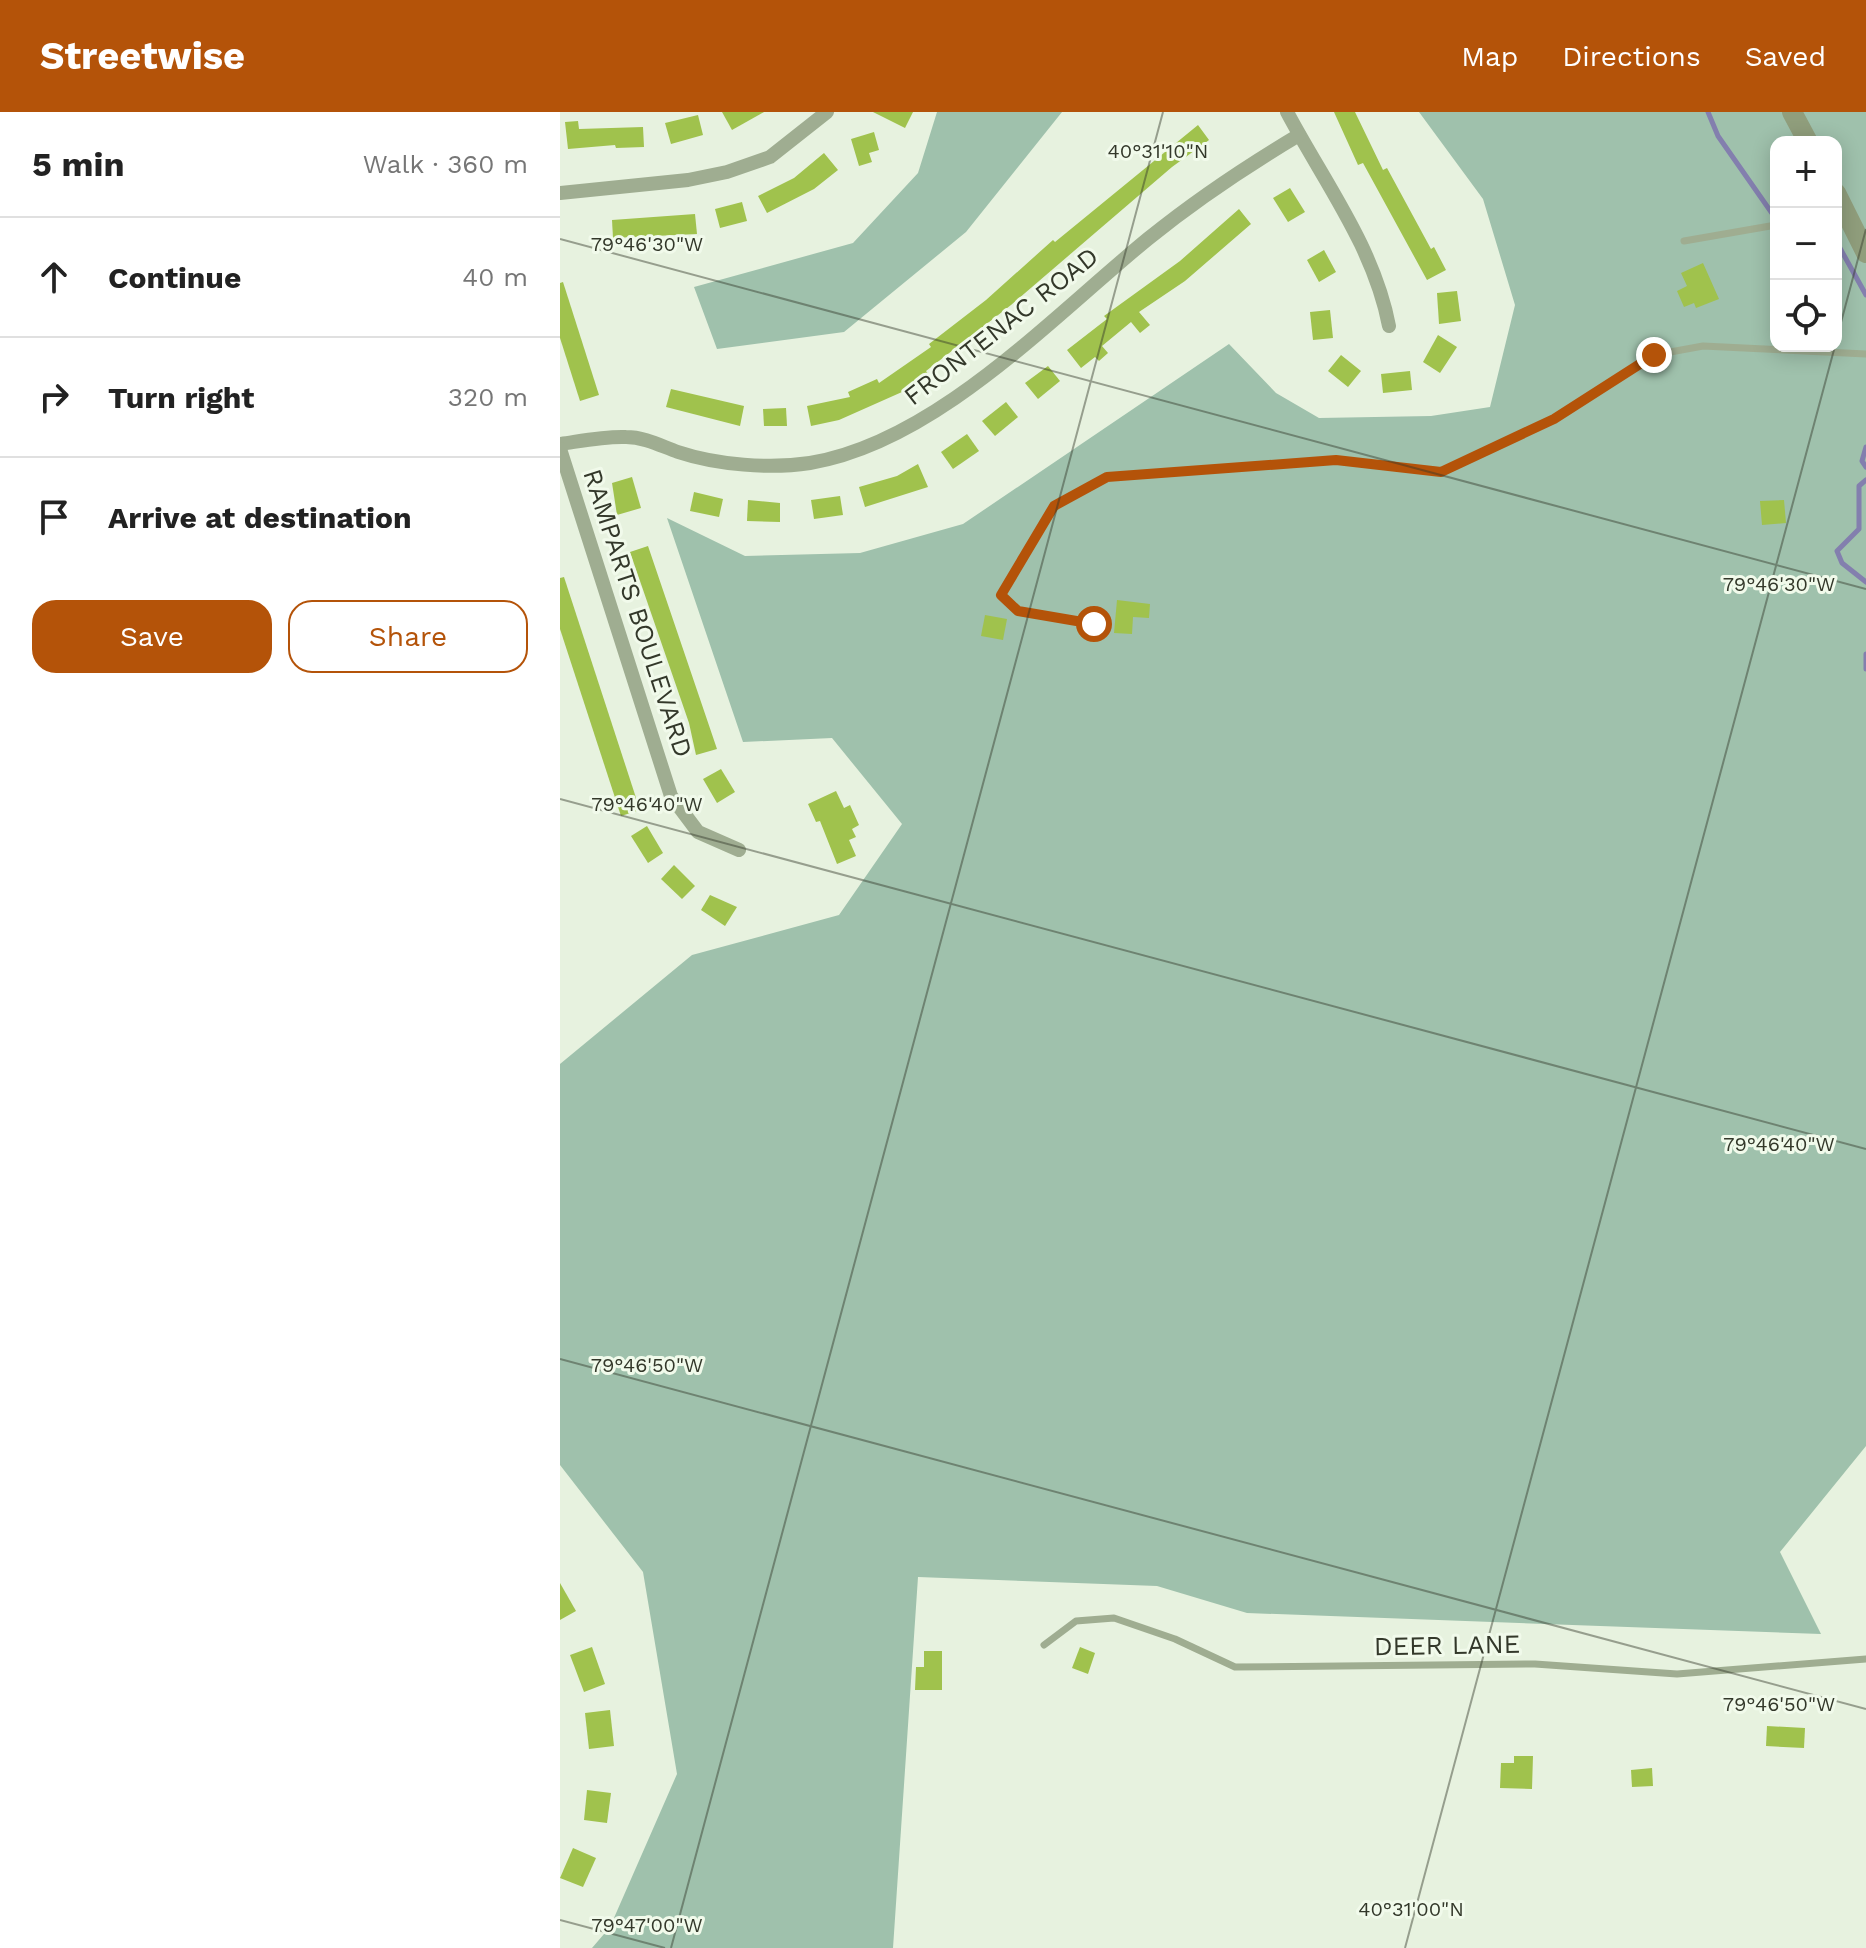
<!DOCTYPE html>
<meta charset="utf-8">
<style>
:root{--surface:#fff;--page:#f6f6f6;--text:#222;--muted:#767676;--line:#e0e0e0;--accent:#b45309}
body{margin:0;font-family:"Work Sans",sans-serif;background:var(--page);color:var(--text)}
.controls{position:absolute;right:24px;top:24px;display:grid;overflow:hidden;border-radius:16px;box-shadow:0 4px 20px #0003}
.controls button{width:72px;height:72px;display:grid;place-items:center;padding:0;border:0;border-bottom:2px solid var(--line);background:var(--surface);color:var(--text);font:40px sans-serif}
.stop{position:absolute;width:24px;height:24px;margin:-18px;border:6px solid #b45309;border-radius:50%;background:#fff}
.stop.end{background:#b45309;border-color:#fff;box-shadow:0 2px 8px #0008}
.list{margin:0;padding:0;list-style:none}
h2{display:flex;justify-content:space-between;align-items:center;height:104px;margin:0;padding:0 32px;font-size:34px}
h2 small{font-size:26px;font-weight:400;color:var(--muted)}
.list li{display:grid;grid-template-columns:52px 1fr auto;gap:24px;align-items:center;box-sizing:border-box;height:120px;padding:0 32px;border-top:2px solid var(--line)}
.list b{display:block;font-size:30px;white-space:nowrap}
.list em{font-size:26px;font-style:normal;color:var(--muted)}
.actions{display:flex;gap:16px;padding:24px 32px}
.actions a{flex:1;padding:18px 0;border:2px solid var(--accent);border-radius:24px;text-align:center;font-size:28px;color:var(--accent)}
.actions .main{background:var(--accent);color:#fff}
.icon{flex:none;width:44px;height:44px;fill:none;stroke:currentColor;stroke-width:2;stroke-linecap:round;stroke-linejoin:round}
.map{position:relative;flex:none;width:1306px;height:1836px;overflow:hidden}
header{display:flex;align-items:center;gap:48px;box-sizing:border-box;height:112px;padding:0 40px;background:var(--accent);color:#fff}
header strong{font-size:38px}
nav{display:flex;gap:44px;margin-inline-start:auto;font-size:28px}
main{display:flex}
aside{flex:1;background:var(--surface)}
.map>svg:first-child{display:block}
.green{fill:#9fc1ac;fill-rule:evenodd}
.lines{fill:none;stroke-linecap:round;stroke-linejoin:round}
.stream{stroke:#837fae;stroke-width:5}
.building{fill:#a0c24d}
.lane{stroke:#9fad91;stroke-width:7}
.street{stroke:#9fad91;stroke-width:14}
.secondary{stroke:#909e7c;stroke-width:20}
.route{stroke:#b45309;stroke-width:10}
.ticks{fill:none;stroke:#33382a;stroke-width:2;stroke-opacity:0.45}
.labels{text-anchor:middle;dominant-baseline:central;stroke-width:6;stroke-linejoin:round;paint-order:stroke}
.street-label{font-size:26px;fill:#33382a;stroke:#f1faeb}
.ticks-label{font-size:20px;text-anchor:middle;fill:#33382a;stroke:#f1faeb;stroke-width:6;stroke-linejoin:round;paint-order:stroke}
</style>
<header>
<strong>Streetwise</strong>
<nav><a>Map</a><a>Directions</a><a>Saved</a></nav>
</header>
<main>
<aside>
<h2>5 min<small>Walk · 360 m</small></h2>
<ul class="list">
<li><svg class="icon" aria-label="ahead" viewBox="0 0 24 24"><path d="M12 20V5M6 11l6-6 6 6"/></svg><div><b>Continue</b></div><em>40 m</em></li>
<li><svg class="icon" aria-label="right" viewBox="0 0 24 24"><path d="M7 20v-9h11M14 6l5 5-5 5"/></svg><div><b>Turn right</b></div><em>320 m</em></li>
<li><svg class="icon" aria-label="arrive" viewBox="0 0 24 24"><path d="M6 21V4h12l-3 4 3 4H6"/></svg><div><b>Arrive at destination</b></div></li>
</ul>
<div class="actions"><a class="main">Save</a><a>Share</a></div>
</aside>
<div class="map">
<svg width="1306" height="1836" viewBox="0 0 1306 1836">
<rect width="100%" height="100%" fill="#e7f2df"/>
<g class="green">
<polygon points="377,0 502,0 406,120 284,220 157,237 134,175 293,131 358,61"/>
<path d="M859 0H1306V1334L1220 1440 1261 1522 687 1501 597 1474 358 1465 333 1836H32L50 1815 117 1662 83 1460 0 1353V952L132 843 279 803 342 712 272 626 183 630 107 406 185 444 300 441 403 412 669 232 716 281 759 306 871 304 930 295 955 193 923 87ZM1216 30H1276V234H1216Z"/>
</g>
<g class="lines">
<g class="stream">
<polyline points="1148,0 1158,24 1216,107"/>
<polyline points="1276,129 1306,183"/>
<polyline points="1306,335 1302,349 1306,355"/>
<polyline points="1306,368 1299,374 1299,417 1277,439 1282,451 1306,470"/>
<polyline points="1306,542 1306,557"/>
</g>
</g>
<g class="building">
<polygon points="162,0 204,0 172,18"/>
<polygon points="313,0 353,0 345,16"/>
<polygon points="774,0 795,0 823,58 827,56 871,137 874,135 886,158 867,168 803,51 798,53"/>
<polygon points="138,3 143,23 111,32 105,11"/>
<polygon points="18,9 19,17 83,15 84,35 56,36 55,33 8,37 5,10"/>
<polygon points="638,13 649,28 612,55 451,193 366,259 368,262 342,280 279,308 251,314 247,294 290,285 288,280 317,267 319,271 371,235 369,232 426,188 493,128 495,130"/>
<polygon points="314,20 319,38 309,41 312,50 299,54 291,27"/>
<polygon points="264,41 278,58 254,77 207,101 198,84 234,66"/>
<polygon points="730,76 745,100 728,110 713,86"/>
<polygon points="182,90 187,109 160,116 155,97"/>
<polygon points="679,97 691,112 625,169 579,200 590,213 580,221 571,210 542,234 548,241 539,249 535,245 521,256 507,238 547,207 544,204 620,149"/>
<polygon points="135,102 137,122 53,126 52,108"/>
<polygon points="764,138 776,160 759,170 747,148"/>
<polygon points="1143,151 1159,187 1136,196 1134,191 1124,195 1117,179 1127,174 1121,161"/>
<polygon points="3,170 39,283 20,289 0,226 0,171"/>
<polygon points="897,179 901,209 879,212 877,181"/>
<polygon points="770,198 773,226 753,228 750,200"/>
<polygon points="878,223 897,235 880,261 863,250"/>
<polygon points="781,243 801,259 788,275 768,259"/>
<polygon points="488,254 500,269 478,287 465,271"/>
<polygon points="850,259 852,278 823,281 821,262"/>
<polygon points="111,277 184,294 180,314 106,295"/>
<polygon points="446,290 458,305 435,324 422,309"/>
<polygon points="226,296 227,314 204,314 203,297"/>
<polygon points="407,322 419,339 393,357 381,340"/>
<polygon points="358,352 368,375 305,395 299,375 337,364"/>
<polygon points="72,365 81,396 57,403 52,371"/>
<polygon points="134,380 163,387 159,405 130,399"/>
<polygon points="280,384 283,403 254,407 251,388"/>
<polygon points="188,388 220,391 220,410 187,409"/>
<polygon points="1224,388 1226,411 1202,413 1200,389"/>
<polygon points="88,434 157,637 136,643 129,611 70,440"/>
<polygon points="4,465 80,698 61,704 0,517 0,466"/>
<polygon points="557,488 590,492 589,506 573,505 572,522 554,521"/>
<polygon points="425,503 447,507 443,528 421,524"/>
<polygon points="161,657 175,680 157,691 143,667"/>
<polygon points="276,679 284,696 290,693 299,713 292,717 296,725 289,728 296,744 277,752 260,709 256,710 248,692"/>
<polygon points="87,714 103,741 88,751 71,724"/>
<polygon points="114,753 135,774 122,787 101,767"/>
<polygon points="150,783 177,795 165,814 141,798"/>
<polygon points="0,1471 16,1499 0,1508"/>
<polygon points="32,1535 45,1572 24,1580 10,1543"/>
<polygon points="520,1535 535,1541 528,1562 512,1556"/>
<polygon points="364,1539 382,1539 382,1578 355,1578 356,1555 364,1555"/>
<polygon points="50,1598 54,1634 29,1637 25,1601"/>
<polygon points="1207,1614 1245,1616 1244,1636 1206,1634"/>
<polygon points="954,1644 973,1644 972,1677 940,1676 941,1651 954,1651"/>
<polygon points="1092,1656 1093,1674 1072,1675 1071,1658"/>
<polygon points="27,1678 51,1681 47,1711 24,1708"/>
<polygon points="13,1736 36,1746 23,1775 0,1766"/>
</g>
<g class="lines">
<g class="lane">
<polyline points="1124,129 1216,113"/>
<polyline points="534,512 458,499 441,483 494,394 547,365 776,348 881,360 994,307 1094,243 1143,234 1306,242"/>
<polyline points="484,1533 516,1509 554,1506 615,1527 675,1555 975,1552 1117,1562 1306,1547"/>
</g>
<g class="street">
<path d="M727 0C764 70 814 135 829 214"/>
<polyline points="0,81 128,68 167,60 210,45 267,0"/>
<path d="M0 332C21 329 45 324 66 325 85 325 101 334 118 340 157 353 210 357 250 351 376 330 492 205 589 126 636 88 687 54 739 23"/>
<polyline points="0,337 111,684 138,720 179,738"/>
</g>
<g class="secondary">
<polyline points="1232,0 1248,30"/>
<polyline points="1276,81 1306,141"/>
</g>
</g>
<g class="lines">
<polyline class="route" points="534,512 458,499 441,483 494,394 547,365 776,348 881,360 994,307 1094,243"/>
</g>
<path class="ticks" d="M0 127 1306 477M1276 229 1306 117M0 687 1306 1037M0 1247 1306 1597M0 1808 105 1836M111 1836 603 0M845 1836 1275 234"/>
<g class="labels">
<g class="street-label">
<text transform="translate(441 214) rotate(-38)">FRONTENAC ROAD</text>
<text transform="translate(78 501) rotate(72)">RAMPARTS BOULEVARD</text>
<text transform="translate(887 1533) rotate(-1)">DEER LANE</text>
</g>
</g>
<g class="ticks-label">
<text x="598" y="46">40°31'10"N</text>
<text x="87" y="139">79°46'30"W</text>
<text x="1219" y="479">79°46'30"W</text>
<text x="87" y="699">79°46'40"W</text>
<text x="1219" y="1039">79°46'40"W</text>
<text x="87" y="1260">79°46'50"W</text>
<text x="1219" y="1599">79°46'50"W</text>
<text x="851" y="1804">40°31'00"N</text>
<text x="87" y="1820">79°47'00"W</text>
</g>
</svg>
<div class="controls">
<button>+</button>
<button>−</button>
<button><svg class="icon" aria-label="locate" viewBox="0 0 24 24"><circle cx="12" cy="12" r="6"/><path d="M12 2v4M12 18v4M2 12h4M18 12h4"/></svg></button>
</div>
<div class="stop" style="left:534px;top:512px"></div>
<div class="stop end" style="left:1094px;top:243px"></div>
</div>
</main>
